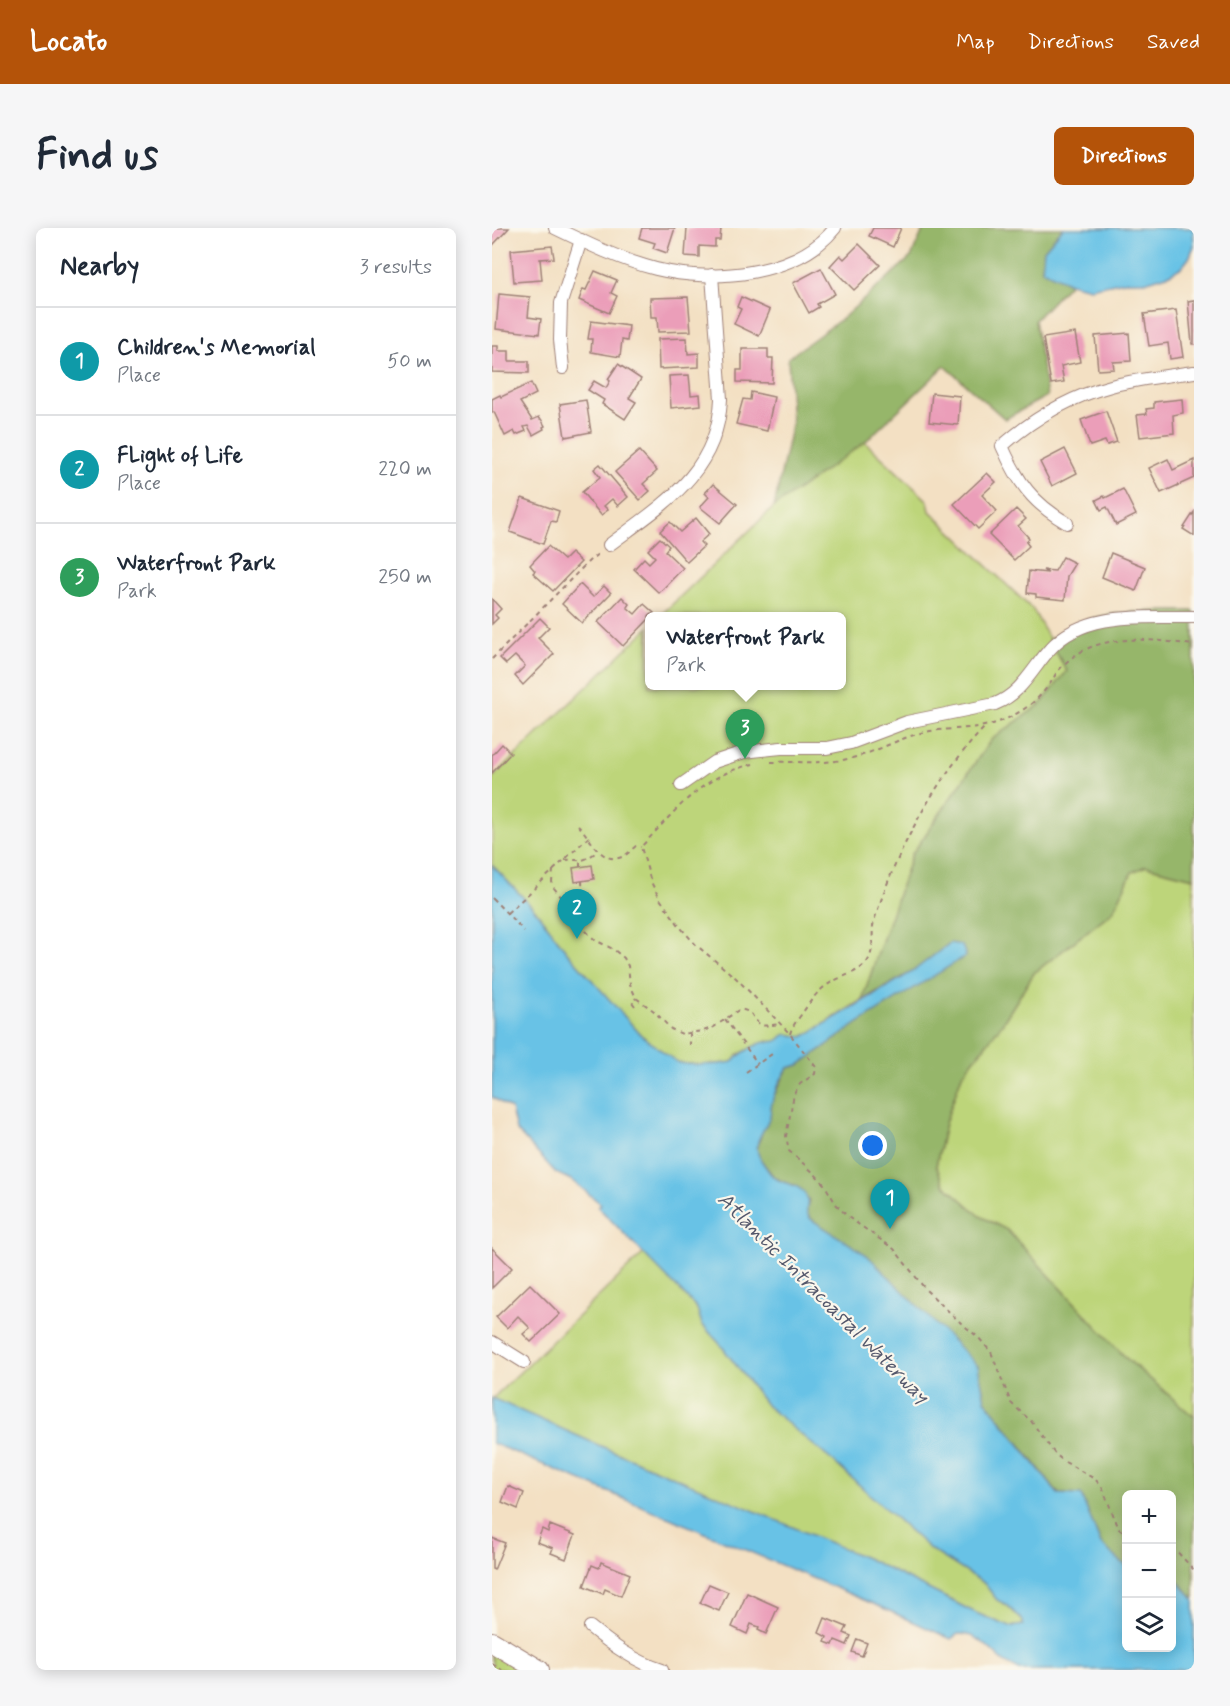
<!DOCTYPE html>
<meta charset="utf-8">
<style>
:root{--surface:#fff;--page:#f6f6f7;--text:#1f2937;--muted:#747a83;--line:#e0e1e3;--accent:#b45309}
body{margin:0;font-family:Mynerve,sans-serif;background:var(--page);color:var(--text)}
.controls{position:absolute;right:18px;bottom:18px;display:grid;overflow:hidden;border-radius:9px;box-shadow:0 3px 15px #0003}
.controls button{width:54px;height:54px;display:grid;place-items:center;padding:0;border:0;border-bottom:2px solid var(--line);background:var(--surface);color:var(--text);font:30px sans-serif}
.you{position:absolute;left:381px;top:918px;width:21px;height:21px;margin:-15px;border:4px solid #fff;border-radius:50%;background:#1a73e8;box-shadow:0 0 0 9px #1a73e833}
.badge{display:grid;place-items:center;width:39px;height:39px;border-radius:50%;background:var(--accent);color:#fff;font-size:20px;font-weight:700}
.pin{position:absolute;translate:-50% -50px;filter:drop-shadow(0 2px 3px #0008)}
.pin::after{content:'';position:absolute;top:32px;width:21px;height:18px;background:inherit;clip-path:polygon(0 0,100% 0,50% 100%)}
.popup{position:absolute;left:153px;top:384px;width:201px;height:78px;box-sizing:border-box;display:grid;place-content:center;border-radius:9px;background:var(--surface);filter:drop-shadow(0 2px 4px #0005);font-size:20px;white-space:nowrap;color:var(--muted)}
.popup b{font-size:22px;color:var(--text)}
.popup::after{content:'';position:absolute;left:50%;top:100%;margin-left:-12px;border:12px solid transparent;border-top-color:var(--surface)}
.list{margin:0;padding:0;list-style:none}
h2{display:flex;justify-content:space-between;align-items:center;height:78px;margin:0;padding:0 24px;font-size:26px}
h2 small{font-size:20px;font-weight:400;color:var(--muted)}
.list li{display:grid;grid-template-columns:39px 1fr auto;gap:18px;align-items:center;box-sizing:border-box;height:108px;padding:0 24px;border-top:2px solid var(--line)}
.list b{display:block;font-size:22px;white-space:nowrap}
.list p{margin:0;font-size:20px;white-space:nowrap;color:var(--muted)}
.list em{font-size:20px;font-style:normal;color:var(--muted)}
.icon{flex:none;width:33px;height:33px;fill:none;stroke:currentColor;stroke-width:2;stroke-linecap:round;stroke-linejoin:round}
.map{position:relative;flex:none;width:702px;height:1442px;overflow:hidden;border-radius:9px}
header{display:flex;align-items:center;gap:36px;box-sizing:border-box;height:84px;padding:0 30px;background:var(--accent);color:#fff}
header strong{font-size:28px}
nav{display:flex;gap:33px;margin-inline-start:auto;font-size:21px}
.intro{display:flex;align-items:center;justify-content:space-between;box-sizing:border-box;height:144px;padding:0 36px}
h1{margin:0;font-size:42px}
.button{padding:15px 27px;border-radius:9px;background:var(--accent);color:#fff;font-size:21px;font-weight:700}
main{display:flex;gap:36px;padding:0 36px}
aside{flex:1;background:var(--surface);border-radius:9px;box-shadow:0 3px 15px #0003}
.map>svg:first-child{display:block}
.green{fill:#bdd57a;stroke:#847a52;stroke-width:1.5}
.forest{fill:#96b66a;stroke:#706a4a;stroke-width:1.5}
.water{fill:#68c2e6;stroke:#597088;stroke-width:1.5}
.building{fill:#eb9eb9}
.lines{fill:none;stroke-linecap:round;stroke-linejoin:round}
.minor-casing{stroke:#9e8077;stroke-width:14}
.primary-casing{stroke:#9e8077;stroke-width:22}
.path{stroke:#9e8077;stroke-width:2;stroke-dasharray:4.5 4.5;stroke-linecap:butt}
.minor{stroke:#fff;stroke-width:12}
.primary{stroke:#fff;stroke-width:20}
.labels{text-anchor:middle;dominant-baseline:central;stroke-width:4.5;stroke-linejoin:round;paint-order:stroke}
.water-label{font-size:21px;font-style:italic;fill:#54586c;stroke:#fbf7ec}
</style>
<header>
<strong>Locato</strong>
<nav><a>Map</a><a>Directions</a><a>Saved</a></nav>
</header>
<div class="intro"><h1>Find us</h1><a class="button">Directions</a></div>
<main>
<aside>
<h2>Nearby<small>3 results</small></h2>
<ul class="list">
<li><span class="badge" style="background:#0f9aa8">1</span><div><b>Children's Memorial</b><p>Place</p></div><em>50 m</em></li>
<li><span class="badge" style="background:#0f9aa8">2</span><div><b>FLight of Life</b><p>Place</p></div><em>220 m</em></li>
<li><span class="badge" style="background:#2e9e5b">3</span><div><b>Waterfront Park</b><p>Park</p></div><em>250 m</em></li>
</ul>
</aside>
<div class="map">
<svg width="702" height="1442" viewBox="0 0 702 1442">
<rect width="100%" height="100%" fill="#fbf7ec"/>
<filter id="ink" filterUnits="userSpaceOnUse"><feTurbulence type="fractalNoise" baseFrequency=".0167" numOctaves="2"/><feDisplacementMap in="SourceGraphic" scale="12" xChannelSelector="R" yChannelSelector="G"/><feConvolveMatrix kernelMatrix="1 2 1 2 8 2 1 2 1" color-interpolation-filters="sRGB"/></filter>
<filter id="wash" filterUnits="userSpaceOnUse"><feTurbulence type="fractalNoise" baseFrequency=".008" numOctaves="4" result="noise"/><feDisplacementMap in="SourceGraphic" scale="24" xChannelSelector="R" yChannelSelector="G"/><feGaussianBlur stdDeviation="1.35" result="paint"/><feColorMatrix in="noise" values="0 0 0 0 0 0 0 0 0 0 0 0 0 0 0 0 0 1.4 0 .05"/><feComposite in="paint" operator="in"/></filter>
<g filter="url(#wash)">
<rect width="100%" height="100%" fill="#f3e0c3"/>
<g class="green">
<path d="M373 214 436 273 438 283 541 382 575 443 549 476 499 512 420 626 370 772 311 809H308L301 807 283 814 276 813 247 826 240 834C227 837 198 838 185 834L149 807 75 724 44 683 0 637V550L157 399V458H349V388H168L282 279Z"/>
<polygon points="654,638 702,650 702,1189 634,1130 515,1002 488,988 452,956 444,938 453,895 470,847 510,796 542,745 621,683 640,644"/>
<polygon points="152,1025 205,1080 210,1096 228,1116 275,1178 343,1235 439,1322 492,1355 505,1372 515,1377 531,1393 532,1397 518,1399 484,1385 376,1331 104,1216 0,1171"/>
<polygon points="0,1424 30,1442 0,1442"/>
</g>
<g class="forest">
<polygon points="432,0 571,0 552,22 550,41 578,55 543,92 555,168 513,191 453,138 373,214 282,279 300,195 296,130 352,89 419,29"/>
<path d="M702 383V650L654 638 640 644 621 683 542 745 510 796 470 847 453 895 444 938 452 956 488 988 515 1002 634 1130 702 1189V1371L680 1347V1266H634V1338H633L609 1316 589 1267 567 1266 493 1172 485 1138 315 987 314 983 317 972 303 957 296 956 282 949 267 930 265 922 270 903 278 888 280 873 283 866 296 840 307 837 366 795 458 715 420 744 370 772 420 626 499 512 549 476 575 443 557 412C565 407 572 400 581 397 619 381 662 383 702 383Z"/>
</g>
<g class="water">
<polygon points="571,0 701,0 702,18 697,30 690,39 678,46 656,53 632,53 598,60 578,55 550,42 552,22"/>
<path d="M0 637 44 683 75 724 149 807 185 834C197 838 227 837 240 834 248 826 257 820 269 815 278 812 284 817 291 808L295 806 311 809 420 744 458 715 470 717 474 728 366 795 307 837 296 840C291 847 282 865 280 874 279 878 279 883 278 888 272 906 257 915 271 935 275 940 277 945 282 949 291 957 303 954 311 963 322 976 308 981 320 992L375 1027 486 1138 493 1172 566 1266 589 1267 609 1316 634 1338V1420H680V1347L702 1371V1442H528C522 1439 516 1437 511 1433 497 1421 486 1405 466 1406L459 1411 391 1380 0 1215V1170L104 1216 376 1331 484 1385 518 1399 531 1397V1393L515 1377 505 1372 492 1355 439 1322 343 1235 275 1178 228 1116 210 1096 205 1080 106 979 109 976 81 953 64 945 24 902 19 881 0 869Z"/>
</g>
<g id="blocks">
<g class="building">
<polygon points="0,0 17,0 0,18"/>
<polygon points="150,0 183,0 175,25 161,20 163,15 147,10"/>
<polygon points="195,0 229,0 228,12 223,12 223,19 207,18 207,29 193,28"/>
<polygon points="381,0 409,0 401,19 377,8"/>
<polygon points="367,16 388,37 362,62 338,38 348,27 352,31"/>
<polygon points="60,18 62,30 48,31 50,52 22,54 19,22"/>
<polygon points="329,40 343,66 325,76 327,79 317,85 301,55"/>
<polygon points="103,43 125,52 119,65 125,68 117,85 87,72 91,61 94,62"/>
<polygon points="7,66 38,69 36,89 49,91 47,106 4,101"/>
<polygon points="196,69 199,103 166,104 165,89 159,89 158,70"/>
<polygon points="249,69 278,82 267,108 242,96 249,81 245,79"/>
<polygon points="702,72 702,116 700,116 696,73"/>
<polygon points="684,82 691,129 678,131 676,115 657,118 652,86"/>
<polygon points="99,93 137,98 135,113 130,112 128,129 99,124 100,111 96,111"/>
<polygon points="583,105 588,134 569,138 572,154 559,156 551,110"/>
<polygon points="637,105 639,133 621,134 622,141 606,142 603,108"/>
<polygon points="195,110 196,126 207,125 207,139 167,141 166,111"/>
<polygon points="0,118 6,118 6,123 17,123 17,133 37,133 37,145 0,144"/>
<polygon points="250,121 276,121 276,130 281,130 280,155 245,154 245,142 250,142"/>
<polygon points="126,136 149,151 137,170 144,174 133,191 110,176 112,172 96,162 102,153 114,160 118,153 116,151"/>
<polygon points="197,147 199,167 208,166 209,177 179,180 177,148"/>
<polygon points="39,155 44,166 28,174 40,192 47,189 48,191 49,191 53,198 51,199 52,201 41,207 36,198 32,199 34,203 24,207 22,203 13,208 2,184 0,185 0,171 8,167 9,169"/>
<polygon points="259,164 282,169 275,203 244,196 251,171 258,172"/>
<polygon points="440,165 468,168 466,197 437,194"/>
<polygon points="690,171 691,185 681,187 682,205 648,209 645,187 655,186 654,181 662,180 662,174"/>
<polygon points="94,172 99,204 73,209 68,176"/>
<polygon points="614,183 625,214 615,217 613,213 598,218 589,192"/>
<polygon points="573,221 585,245 560,258 548,234"/>
<polygon points="147,223 165,243 151,256 158,263 148,272 123,244"/>
<polygon points="676,231 681,242 702,232 702,250 669,265 657,240"/>
<polygon points="108,236 136,269 126,278 120,271 112,278 116,282 109,287 90,264 108,249 102,241"/>
<polygon points="495,245 504,254 490,267 505,283 486,301 462,276"/>
<polygon points="221,256 245,276 228,295 208,279 217,269 213,265"/>
<polygon points="631,261 644,287 624,297 615,279 609,282 604,272 612,268 613,270"/>
<polygon points="30,270 67,283 64,294 59,293 51,316 18,304"/>
<polygon points="524,281 534,291 526,298 537,310 534,314 537,318 522,332 497,307"/>
<polygon points="702,284 702,308 691,301"/>
<polygon points="204,290 217,306 208,314 212,318 195,334 168,303 178,294 188,304"/>
<polygon points="168,310 177,318 173,323 191,340 167,365 142,341 152,330 157,335 163,329 156,322"/>
<polygon points="56,318 72,332 79,325 89,334 61,363 41,345 43,343 38,337"/>
<polygon points="619,325 653,339 644,363 610,349"/>
<polygon points="571,329 583,335 575,348 573,372 544,369 544,366 535,365 537,343 556,345 551,342 563,343"/>
<polygon points="88,356 101,369 112,358 119,365 90,395 70,376"/>
<polygon points="130,369 137,376 135,379 143,386 152,376 162,385 157,388 157,391 131,418 106,394"/>
<polygon points="0,371 9,381 3,387 6,390 0,396"/>
<polygon points="48,390 57,399 46,410 62,426 31,457 23,448 33,438 23,428 14,436 8,430"/>
<polygon points="10,516 19,525 0,545 0,527"/>
<polygon points="100,637 102,651 83,654 81,640"/>
<polygon points="0,1020 20,1040 0,1060"/>
<polygon points="38,1056 68,1086 39,1114 31,1106 38,1100 26,1088 15,1100 4,1089"/>
<polygon points="16,1258 32,1265 26,1281 10,1274"/>
<polygon points="58,1297 83,1307 74,1331 59,1325 61,1320 45,1314 50,1301 56,1304"/>
<polygon points="0,1310 13,1315 2,1342 0,1341"/>
<polygon points="109,1334 138,1346 129,1368 113,1361 111,1366 92,1358 100,1337 107,1340"/>
<polygon points="217,1356 236,1364 227,1383 208,1375"/>
<polygon points="255,1365 286,1379 274,1406 266,1402 267,1399 259,1396 255,1406 240,1399"/>
<polygon points="333,1390 355,1399 352,1405 359,1408 355,1417 343,1412 341,1417 333,1414 335,1409 327,1405"/>
<polygon points="365,1411 375,1415 370,1428 360,1424"/>
</g>
</g>
</g>
<g filter="url(#ink)">
<use href="#blocks" fill-opacity="0" stroke="#9e8077" stroke-width="1.5"/>
<g class="lines">
<defs>
<g id="minor">
<path d="M63 0C96 16 129 32 164 41 221 55 305 48 343 0"/>
<polyline points="71,140 68,112 69,75 89,12"/>
<path d="M575 295C540 275 526 254 510 218 542 190 577 169 619 158 646 151 675 148 702 144"/>
<path d="M117 317C170 277 226 245 229 171L220 47"/>
<path d="M189 557 222 534 252 524 289 520H335L359 515 415 494 503 476C530 465 540 441 558 421 592 382 655 390 702 389"/>
<polyline points="0,1114 32,1134"/>
<path d="M98 1399C120 1417 142 1433 170 1442"/>
</g>
<polyline id="primary" points="0,1414 47,1442"/>
</defs>
<use href="#minor" class="minor-casing"/>
<use href="#primary" class="primary-casing"/>
<g class="path">
<polyline points="0,431 99,331 109,324"/>
<path d="M279 534C307 533 332 537 360 530 385 524 409 509 433 504 458 499 486 503 509 493 527 486 545 474 556 458 560 454 562 448 566 443 600 402 655 411 702 417"/>
<path d="M261 536C209 548 184 582 149 619L159 654 168 671 189 700 204 717 244 750 280 787 298 806 324 839 323 846 308 856 302 866 294 908 297 923 322 945 332 956 344 976 356 989 402 1021 434 1062 470 1096 486 1109 499 1124 519 1175 539 1193 563 1226 573 1234 603 1251 610 1259 627 1301 634 1306"/>
<path d="M86 597C99 610 110 639 132 628 137 625 140 621 144 618L149 619"/>
<path d="M73 632C92 631 88 636 106 623"/>
<polyline points="88,639 88,633"/>
<path d="M61 642 60 654 62 660 78 680 87 696 103 712 121 721 132 730 136 738 138 756 144 770 162 783 179 801 190 806 211 803 222 799 248 781 258 784C269 801 269 798 288 796"/>
<polyline points="0,670 32,703"/>
<path d="M78 680C88 673 91 665 90 653"/>
<path d="M15 685C43 661 69 634 97 609"/>
<polyline points="90,700 96,694 94,691"/>
<polyline points="143,778 140,774 144,770"/>
<polyline points="233,791 266,836"/>
<path d="M298 806C300 798 304 794 309 787 318 774 325 762 340 754 350 748 368 744 375 734 382 725 380 709 381 698 382 693 384 686 386 681 408 616 446 547 494 498"/>
<polyline points="198,818 198,806"/>
<polyline points="254,844 280,826"/>
<polyline points="680,1318 702,1342"/>
<polyline points="0,1436 10,1442"/>
</g>
<use href="#minor" class="minor"/>
<use href="#primary" class="primary"/>
</g>
</g>
<g class="labels">
<g class="water-label">
<text transform="translate(331 1070) rotate(45)">Atlantic Intracoastal Waterway</text>
</g>
</g>
</svg>
<div class="controls">
<button>+</button>
<button>−</button>
<button><svg class="icon" aria-label="layers" viewBox="0 0 24 24"><path d="M12 4l9 5-9 5-9-5zM3 14l9 5 9-5"/></svg></button>
</div>
<div class="you"></div>
<div class="pin badge" style="left:398px;top:1001px;background:#0f9aa8">1</div>
<div class="pin badge" style="left:85px;top:711px;background:#0f9aa8">2</div>
<div class="pin badge" style="left:253px;top:531px;background:#2e9e5b">3</div>
<div class="popup"><b>Waterfront Park</b>Park</div>
</div>
</main>
